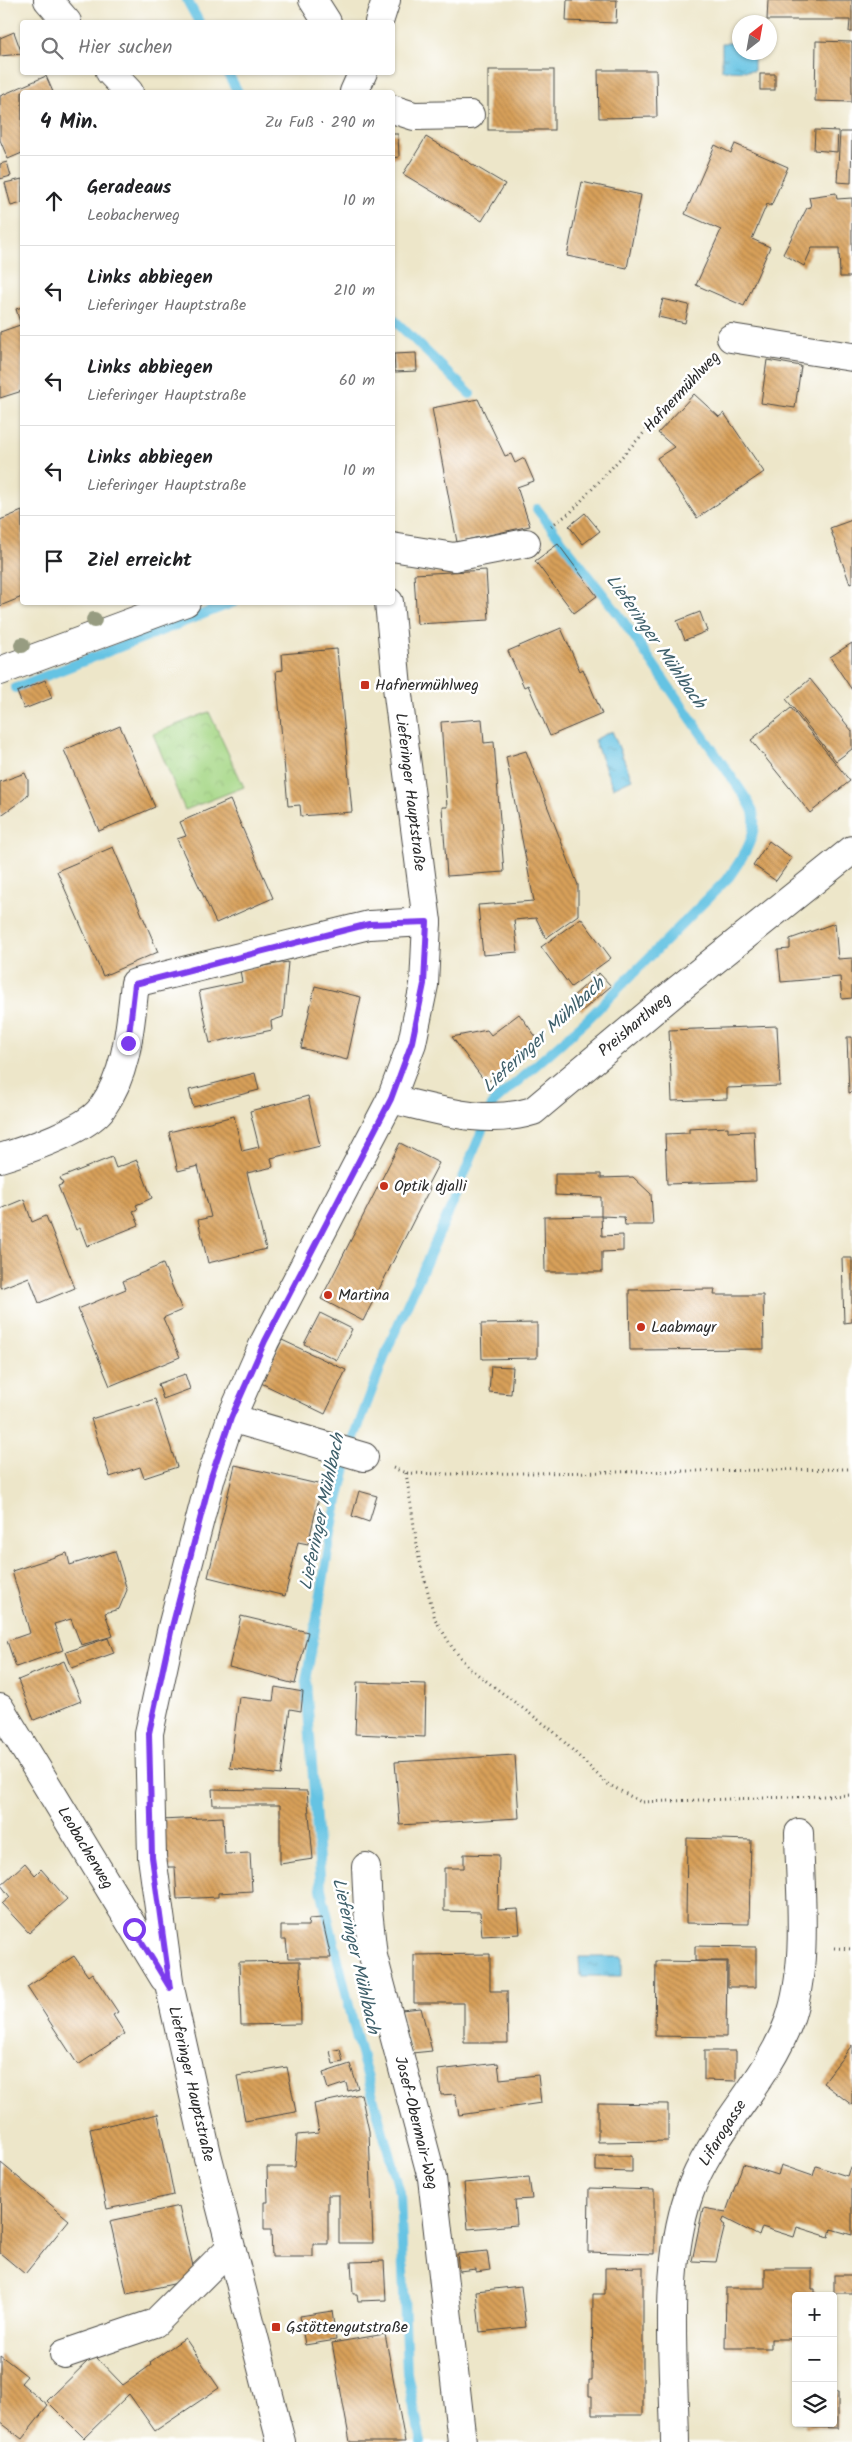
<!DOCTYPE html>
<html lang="de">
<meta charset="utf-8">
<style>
:root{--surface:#fff;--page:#f2f2f2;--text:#202124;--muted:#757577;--line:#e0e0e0}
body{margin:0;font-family:Kalam,sans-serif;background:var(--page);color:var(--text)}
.controls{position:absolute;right:15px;bottom:15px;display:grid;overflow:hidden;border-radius:5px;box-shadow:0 1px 4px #0004}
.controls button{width:45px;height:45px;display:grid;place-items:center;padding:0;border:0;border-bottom:1px solid var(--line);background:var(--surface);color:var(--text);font:25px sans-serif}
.compass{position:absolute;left:732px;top:15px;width:45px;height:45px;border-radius:50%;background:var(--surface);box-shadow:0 1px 4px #0004;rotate:31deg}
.stop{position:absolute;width:15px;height:15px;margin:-11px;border:4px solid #7c3aed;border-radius:50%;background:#fff}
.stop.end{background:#7c3aed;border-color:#fff;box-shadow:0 1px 5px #0008}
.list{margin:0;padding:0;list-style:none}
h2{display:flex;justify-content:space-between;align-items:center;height:65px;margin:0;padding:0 20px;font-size:21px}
h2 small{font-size:16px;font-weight:400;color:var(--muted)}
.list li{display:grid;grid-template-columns:32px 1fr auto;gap:15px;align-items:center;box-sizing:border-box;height:90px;padding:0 20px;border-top:1px solid var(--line)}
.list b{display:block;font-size:19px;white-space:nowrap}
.list p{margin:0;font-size:16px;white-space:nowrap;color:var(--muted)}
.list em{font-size:16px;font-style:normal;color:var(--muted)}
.icon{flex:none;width:28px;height:28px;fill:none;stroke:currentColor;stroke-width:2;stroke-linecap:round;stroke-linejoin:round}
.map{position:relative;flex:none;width:852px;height:2442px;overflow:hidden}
.search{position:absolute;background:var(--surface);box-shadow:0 1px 4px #0004;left:20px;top:20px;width:375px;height:55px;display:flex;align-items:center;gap:12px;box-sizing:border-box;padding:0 18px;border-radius:5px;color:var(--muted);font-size:19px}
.panel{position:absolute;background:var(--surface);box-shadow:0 1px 4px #0004;left:20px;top:90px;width:375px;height:515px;border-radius:5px}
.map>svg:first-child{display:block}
.park{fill:url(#park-crowns);stroke:#688158}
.water{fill:url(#water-ripples);stroke:#487787}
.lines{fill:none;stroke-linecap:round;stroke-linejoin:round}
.stream{stroke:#65c3e3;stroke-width:10}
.building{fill:url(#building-back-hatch)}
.minor-casing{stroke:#484743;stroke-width:30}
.path{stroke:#484743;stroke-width:3;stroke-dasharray:1 4;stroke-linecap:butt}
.minor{stroke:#fff;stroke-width:28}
.tree{fill:#979c81}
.route{stroke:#7c3aed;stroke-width:6}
.poi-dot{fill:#c8321e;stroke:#fff;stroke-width:2}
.labels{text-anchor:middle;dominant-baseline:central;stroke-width:5;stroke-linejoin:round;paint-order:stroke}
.street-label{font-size:16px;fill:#2b2b2b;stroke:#fff}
.poi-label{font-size:16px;fill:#2b2b2b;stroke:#fff;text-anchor:start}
.water-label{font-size:18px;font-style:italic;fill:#3f606b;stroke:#fff}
</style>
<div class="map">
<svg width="852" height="2442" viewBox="0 0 852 2442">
<defs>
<pattern id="park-crowns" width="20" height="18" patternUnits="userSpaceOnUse" patternTransform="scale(1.25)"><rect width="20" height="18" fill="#a6d786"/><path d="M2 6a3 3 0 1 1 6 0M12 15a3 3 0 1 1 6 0" fill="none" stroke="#8fb974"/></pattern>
<pattern id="water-ripples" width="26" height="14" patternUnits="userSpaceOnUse" patternTransform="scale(1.25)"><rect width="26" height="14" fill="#65c3e3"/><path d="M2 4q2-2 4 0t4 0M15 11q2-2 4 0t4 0" fill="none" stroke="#539fb8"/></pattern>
<pattern id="building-back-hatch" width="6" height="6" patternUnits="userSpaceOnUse" patternTransform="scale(1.25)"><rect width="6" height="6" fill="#d8a05a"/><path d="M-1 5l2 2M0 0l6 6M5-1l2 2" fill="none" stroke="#af834b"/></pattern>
</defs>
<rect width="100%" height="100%" fill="#fff"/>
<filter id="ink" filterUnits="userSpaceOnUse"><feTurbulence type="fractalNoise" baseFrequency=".02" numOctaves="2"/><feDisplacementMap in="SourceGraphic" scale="10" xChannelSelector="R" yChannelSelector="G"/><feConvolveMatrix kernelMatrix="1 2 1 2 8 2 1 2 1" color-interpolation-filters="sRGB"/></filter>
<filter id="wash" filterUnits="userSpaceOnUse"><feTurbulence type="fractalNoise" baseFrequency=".0096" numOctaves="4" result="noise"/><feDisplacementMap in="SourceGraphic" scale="20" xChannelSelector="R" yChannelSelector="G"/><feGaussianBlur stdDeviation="1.12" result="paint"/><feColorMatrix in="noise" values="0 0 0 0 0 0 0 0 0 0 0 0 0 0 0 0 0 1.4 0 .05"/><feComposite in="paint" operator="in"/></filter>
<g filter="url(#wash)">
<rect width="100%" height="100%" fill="#ede6c9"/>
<polygon class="park" points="209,712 244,787 185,810 153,734"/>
<g class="water">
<polygon points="722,43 739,43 740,52 754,53 754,71 722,70"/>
<polygon points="612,731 632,779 613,788 594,740"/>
<polygon points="579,1957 622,1957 622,1976 580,1976"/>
</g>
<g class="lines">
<g class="stream">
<polyline points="187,0 199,22"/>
<polyline points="227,72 238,92"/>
<polyline points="392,318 470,394"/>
<polyline points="15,688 234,602"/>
<path d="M421 2442 407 2373 400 2193 358 2043 321 1889 306 1681 334 1517 352 1443 389 1345 452 1205 493 1103 586 1021 729 877C741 860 759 835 753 812 751 804 742 793 737 785L619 615 537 509"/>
</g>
</g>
<g id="blocks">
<g class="building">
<polygon points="567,0 617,0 616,23 566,21"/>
<polygon points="768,0 852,0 852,32 849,32 850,20 767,20"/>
<polygon points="14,32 22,54 0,56 0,38"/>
<polygon points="816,41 852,42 852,102 815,101"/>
<rect x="488" y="70" width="66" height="60"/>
<polygon points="598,70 656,70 657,117 599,118"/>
<rect x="760" y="74" width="15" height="16"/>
<polygon points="46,76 53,92 22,92 22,153 8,159 0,140 0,96"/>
<polygon points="815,130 838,131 837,152 814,150"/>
<polygon points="840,132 852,132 851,183 837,182"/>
<polygon points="392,134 398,134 399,157 392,158"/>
<polygon points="426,137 505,184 482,221 403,174"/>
<polygon points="735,144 788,167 771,206 767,204 752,239 770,247 744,306 696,285 721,230 685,214 715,145 731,153"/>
<polygon points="7,162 11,176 0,179 0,164"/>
<polygon points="22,179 22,203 11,206 5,183"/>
<polygon points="582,182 641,195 627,268 567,256"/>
<polygon points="836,193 837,199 852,198 852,277 840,277 839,248 812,248 804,266 783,254 807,208 811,207 809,197"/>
<polygon points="663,299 689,305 685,323 658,317"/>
<polygon points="22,307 22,329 16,309"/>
<polygon points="20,325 22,332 22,391 0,398 0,332"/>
<polygon points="416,353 417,371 395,372 394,354"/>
<polygon points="767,360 801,366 795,408 761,403"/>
<polygon points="694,394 719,417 724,413 764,472 697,518 657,458 674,447 658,433"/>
<polygon points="478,399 505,456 511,454 515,463 524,458 534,481 517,487 530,526 457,542 432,408"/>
<polygon points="22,511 22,597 0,606 0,520"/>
<polygon points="585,513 600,531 583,544 569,526"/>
<polygon points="852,520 852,583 850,584 830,528"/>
<polygon points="558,544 597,596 574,613 535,561"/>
<polygon points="486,570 489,620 417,624 414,574"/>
<polygon points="700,612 707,631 685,640 677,621"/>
<polygon points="561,628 580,671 583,669 602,714 550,736 528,685 524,687 508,651"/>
<polygon points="852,643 852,690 830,657"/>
<polygon points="337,649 352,812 301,816 300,805 288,806 276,671 283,670 282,654"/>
<polygon points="810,679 852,731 852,749 836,761 786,699"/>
<polygon points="45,680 52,698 24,709 17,692"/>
<polygon points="791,708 850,781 810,813 751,740"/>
<polygon points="482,719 484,743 494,742 504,872 447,876 442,807 447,807 441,722"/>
<polygon points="120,726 155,807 99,831 64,750"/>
<polygon points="526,751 578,885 578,915 546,938 536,918 514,920 518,952 483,955 478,905 534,901 506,757"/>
<polygon points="25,773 28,780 28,794 24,799 0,816 0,782"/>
<polygon points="230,800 273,898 216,923 177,839 186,836 180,822"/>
<polygon points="769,841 792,858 776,881 753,865"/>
<polygon points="113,847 158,952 103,976 57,871"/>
<polygon points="581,918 611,958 571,987 541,947"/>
<polygon points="835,923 838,959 852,958 852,998 842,999 840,977 781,982 778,950 790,949 790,939"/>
<polygon points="288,962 283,1017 271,1021 272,1030 210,1043 199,991 242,982 240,970"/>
<polygon points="599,973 611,986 582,1011 571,998"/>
<polygon points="315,986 361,997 347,1060 301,1048"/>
<polygon points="519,1014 540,1042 486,1083 452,1037 487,1030 491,1035"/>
<polygon points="777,1026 780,1086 727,1088 727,1099 672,1101 669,1030"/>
<polygon points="847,1037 852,1037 852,1092 849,1093"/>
<polygon points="255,1073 259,1090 193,1107 189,1090"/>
<polygon points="308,1096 320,1146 271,1158 273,1167 247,1173 266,1249 208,1263 198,1220 211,1217 198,1166 178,1171 169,1132 234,1116 242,1151 259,1147 250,1111"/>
<polygon points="728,1127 728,1132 754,1131 756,1181 667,1184 665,1134 689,1133 689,1129"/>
<polygon points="400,1143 439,1163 427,1186 430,1188 363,1321 321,1299"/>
<polygon points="112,1157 116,1168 137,1160 152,1198 136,1205 138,1209 133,1211 139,1225 87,1246 80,1228 76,1230 58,1186 63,1184 60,1178"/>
<polygon points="555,1174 601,1174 601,1178 633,1177 651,1194 653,1225 625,1225 624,1217 601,1216 601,1197 555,1195"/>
<polygon points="24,1199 32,1222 46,1216 75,1288 39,1303 29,1277 1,1288 0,1287 0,1209"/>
<polygon points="601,1216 602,1236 623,1235 623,1251 602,1252 602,1272 545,1272 544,1217"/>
<polygon points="842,1258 852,1258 852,1322 844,1323"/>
<polygon points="163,1264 182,1310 163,1318 180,1357 110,1386 78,1309 126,1289 123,1281"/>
<polygon points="715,1289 714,1295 763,1295 764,1349 630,1350 629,1290"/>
<polygon points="320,1313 352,1329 337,1360 304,1344"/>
<polygon points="537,1323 537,1358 482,1359 481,1324"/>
<polygon points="282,1340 346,1370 325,1414 261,1383"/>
<polygon points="491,1366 513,1367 511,1394 489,1392"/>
<polygon points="185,1374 190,1389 163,1399 158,1384"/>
<polygon points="155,1399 177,1467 144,1478 140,1467 110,1477 91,1419"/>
<polygon points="235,1465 322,1485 308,1544 298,1542 285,1596 208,1577"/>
<polygon points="359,1491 377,1496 369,1522 352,1516"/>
<polygon points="115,1551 127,1590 119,1609 105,1613 113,1636 81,1645 71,1619 54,1624 63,1650 16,1667 7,1641 30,1633 12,1571 67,1553 70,1565"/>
<polygon points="241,1616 308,1632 295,1684 229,1667"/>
<polygon points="108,1638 114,1653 72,1668 66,1652"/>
<polygon points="64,1661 81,1701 34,1720 18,1680"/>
<polygon points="357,1682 426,1684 425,1737 355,1734"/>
<polygon points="275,1687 303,1692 301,1711 290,1709 281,1775 230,1768 239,1697 273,1701"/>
<polygon points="515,1755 519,1818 400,1825 395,1762"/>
<polygon points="212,1789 307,1791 313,1859 280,1864 280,1805 213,1805"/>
<polygon points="223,1817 225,1854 250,1853 252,1891 218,1893 218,1897 177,1899 175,1867 163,1867 161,1820"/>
<polygon points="687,1838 751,1840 749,1924 686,1923"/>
<polygon points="464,1854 499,1855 498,1910 518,1909 520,1934 482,1936 480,1912 444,1911 444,1868 464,1868"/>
<polygon points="25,1863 35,1875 41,1869 67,1899 29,1933 2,1904 10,1897 1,1885"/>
<polygon points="322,1918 331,1958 288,1958 286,1940 281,1940 281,1926 308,1926 309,1919"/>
<polygon points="695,1946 756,1947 756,1987 728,1987 728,1961 695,1961"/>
<polygon points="490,1954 490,1991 507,1991 508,2043 464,2043 464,2003 414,2003 414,1955"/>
<polygon points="74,1956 88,1976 92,1973 118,2012 113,2015 125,2034 78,2065 27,1987"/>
<polygon points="300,1961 301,2024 241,2025 239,1962"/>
<polygon points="656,1961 727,1962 726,2037 655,2036"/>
<polygon points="421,2008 432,2051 412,2053 401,2010"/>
<polygon points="852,2045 852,2105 823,2083"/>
<polygon points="340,2049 343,2062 333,2064 330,2051"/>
<polygon points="704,2051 736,2051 736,2081 704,2080"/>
<polygon points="498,2063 500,2079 538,2075 541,2103 459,2115 455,2094 441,2095 438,2070"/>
<polygon points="350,2064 358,2088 348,2091 346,2083 328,2089 323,2073"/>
<polygon points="287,2067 296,2112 245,2121 237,2076"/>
<polygon points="361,2094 369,2131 373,2243 339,2243 339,2195 328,2195 328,2244 313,2244 313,2257 272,2257 271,2230 264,2230 264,2202 268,2202 267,2167 295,2167 297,2135 319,2133 314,2104"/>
<polygon points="598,2103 668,2104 668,2141 598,2142"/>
<polygon points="158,2114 174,2195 107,2209 90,2129"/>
<polygon points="596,2156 632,2156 632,2172 596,2171"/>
<polygon points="1,2163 69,2220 25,2274 0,2253"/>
<polygon points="743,2164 778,2175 781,2165 813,2176 816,2166 847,2176 850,2167 852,2168 852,2235 831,2229 829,2237 797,2227 794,2237 762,2227 759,2236 724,2218 722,2223 725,2225 716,2262 692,2261 703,2208 726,2212"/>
<polygon points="529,2177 532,2199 515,2200 517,2225 468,2229 464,2183"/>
<polygon points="589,2188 654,2190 654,2254 588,2252"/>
<polygon points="179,2206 196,2279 127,2294 110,2221"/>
<polygon points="487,2251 490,2270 476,2272 476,2269 459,2271 457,2254"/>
<polygon points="384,2261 386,2300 358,2301 357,2294 353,2294 351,2262"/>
<polygon points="643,2267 643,2415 592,2415 592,2396 589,2396 589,2380 592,2380 593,2294 605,2294 605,2268"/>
<polygon points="765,2268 812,2268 812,2289 815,2289 815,2296 796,2296 796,2339 771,2339 771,2348 725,2348 726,2288 765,2288"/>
<rect x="834" y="2275" width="18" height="18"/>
<polygon points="521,2286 526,2327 480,2332 476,2291"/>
<polygon points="332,2311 336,2340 305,2345 300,2316"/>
<polygon points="385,2334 405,2442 350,2442 332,2343"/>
<polygon points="185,2338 219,2388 155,2431 129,2394 84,2438 47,2401 94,2355 123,2385 151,2365 150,2362"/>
<polygon points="0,2355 27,2376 21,2383 48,2406 22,2439 0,2422"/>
<polygon points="833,2392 838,2392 838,2428 805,2427 805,2423 833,2423"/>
</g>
</g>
</g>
<g filter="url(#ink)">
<use href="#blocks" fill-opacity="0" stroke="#484743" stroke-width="1"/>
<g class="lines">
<defs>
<g id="minor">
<polyline points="48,0 67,22"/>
<polyline points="313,0 327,22"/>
<polyline points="379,22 386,0"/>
<polyline points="110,72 129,92"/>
<polyline points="354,92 363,72"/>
<polyline points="392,109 414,116 470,115"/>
<polyline points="731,338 852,357"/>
<polyline points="392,547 454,557 526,543"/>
<polyline points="0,671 186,602"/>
<path d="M391 1099C439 1110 485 1126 533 1111L675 992 852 850"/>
<path d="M0 1158C26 1150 87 1130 102 1108 128 1072 130 1026 135 983L369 925 427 922"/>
<polyline points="231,1418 364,1457"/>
<polyline points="0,1708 164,1978"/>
<polyline points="366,1867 368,1910 373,1956 432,2178 462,2442"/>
<polyline points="64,2354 155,2323 230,2248"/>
<polyline points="281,2442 207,2154 170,1988 152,1857 149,1733 172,1627 192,1550 211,1477 231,1418 265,1341 391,1099 412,1043 424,985 427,922 397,687 389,602"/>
<path d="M675 2442C674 2363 663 2269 689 2194 711 2131 766 2084 789 2021 809 1965 800 1892 799 1833"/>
</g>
</defs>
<use href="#minor" class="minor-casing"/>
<g class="path">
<polyline points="551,526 571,512 709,362"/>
<polyline points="393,1468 406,1473 446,1474 852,1469"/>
<polyline points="406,1473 419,1558 435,1619 452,1647 469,1668 552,1730 606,1783 641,1802 852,1795"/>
<polyline points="834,1948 852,1949"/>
</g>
<use href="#minor" class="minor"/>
</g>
<g class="tree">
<circle cx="94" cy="620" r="8"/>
<circle cx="22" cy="645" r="8"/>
</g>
</g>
<g class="lines" filter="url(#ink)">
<polyline class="route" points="128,1043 135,984 369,924 427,922 424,984 412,1042 391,1099 265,1341 231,1418 211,1477 172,1627 149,1733 152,1857 170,1988 134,1929"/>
</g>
<g class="poi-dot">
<rect x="360" y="680" width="10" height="10" rx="2.5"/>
<circle cx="384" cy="1186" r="5"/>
<circle cx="328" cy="1295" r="5"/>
<circle cx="641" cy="1327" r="5"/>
<rect x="271" y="2322" width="10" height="10" rx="2.5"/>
</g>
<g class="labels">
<g class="street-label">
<text transform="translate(682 392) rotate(-47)">Hafnermühlweg</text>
<text transform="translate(410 792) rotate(83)">Lieferinger Hauptstraße</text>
<text transform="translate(635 1025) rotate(-40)">Preishartlweg</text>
<text transform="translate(85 1848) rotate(59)">Leobacherweg</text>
<text transform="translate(191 2084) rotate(77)">Lieferinger Hauptstraße</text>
<text transform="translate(416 2123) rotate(76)">Josef-Obermair-Weg</text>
<text transform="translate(723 2133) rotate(-58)">Lifarogasse</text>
</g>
<g class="poi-label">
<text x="375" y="685">Hafnermühlweg</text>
<text x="394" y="1186">Optik djalli</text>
<text x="338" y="1295">Martina</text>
<text x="651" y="1327">Laabmayr</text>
<text x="286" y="2327">Gstöttengutstraße</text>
</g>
<g class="water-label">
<text transform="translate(655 642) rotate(55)">Lieferinger Mühlbach</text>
<text transform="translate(544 1036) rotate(-43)">Lieferinger Mühlbach</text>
<text transform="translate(323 1512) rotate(-78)">Lieferinger Mühlbach</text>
<text transform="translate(355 1956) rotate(77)">Lieferinger Mühlbach</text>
</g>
</g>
</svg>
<div class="controls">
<button>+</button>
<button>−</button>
<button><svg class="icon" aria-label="layers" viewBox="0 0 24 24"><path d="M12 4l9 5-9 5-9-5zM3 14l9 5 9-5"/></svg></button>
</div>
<svg class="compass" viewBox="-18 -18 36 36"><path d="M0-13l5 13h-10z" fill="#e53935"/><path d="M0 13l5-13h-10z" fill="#757577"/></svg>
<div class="stop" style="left:134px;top:1929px"></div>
<div class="stop end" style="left:128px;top:1043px"></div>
<div class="search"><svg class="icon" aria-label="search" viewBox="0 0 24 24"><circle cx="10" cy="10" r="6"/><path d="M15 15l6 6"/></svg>Hier suchen</div>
<section class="panel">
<h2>4 Min.<small>Zu Fuß · 290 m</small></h2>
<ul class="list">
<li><svg class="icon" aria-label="ahead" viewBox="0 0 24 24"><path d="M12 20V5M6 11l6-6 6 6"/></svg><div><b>Geradeaus</b><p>Leobacherweg</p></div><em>10 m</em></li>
<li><svg class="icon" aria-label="left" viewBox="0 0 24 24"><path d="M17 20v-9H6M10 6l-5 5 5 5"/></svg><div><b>Links abbiegen</b><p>Lieferinger Hauptstraße</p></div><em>210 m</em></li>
<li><svg class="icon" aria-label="left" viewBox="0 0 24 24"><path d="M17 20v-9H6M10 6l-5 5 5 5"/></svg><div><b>Links abbiegen</b><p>Lieferinger Hauptstraße</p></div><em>60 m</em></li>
<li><svg class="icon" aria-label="left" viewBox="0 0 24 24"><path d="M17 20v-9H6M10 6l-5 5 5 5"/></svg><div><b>Links abbiegen</b><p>Lieferinger Hauptstraße</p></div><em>10 m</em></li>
<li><svg class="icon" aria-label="arrive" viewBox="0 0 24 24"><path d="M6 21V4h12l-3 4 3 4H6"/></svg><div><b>Ziel erreicht</b></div></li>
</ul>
</section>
</div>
